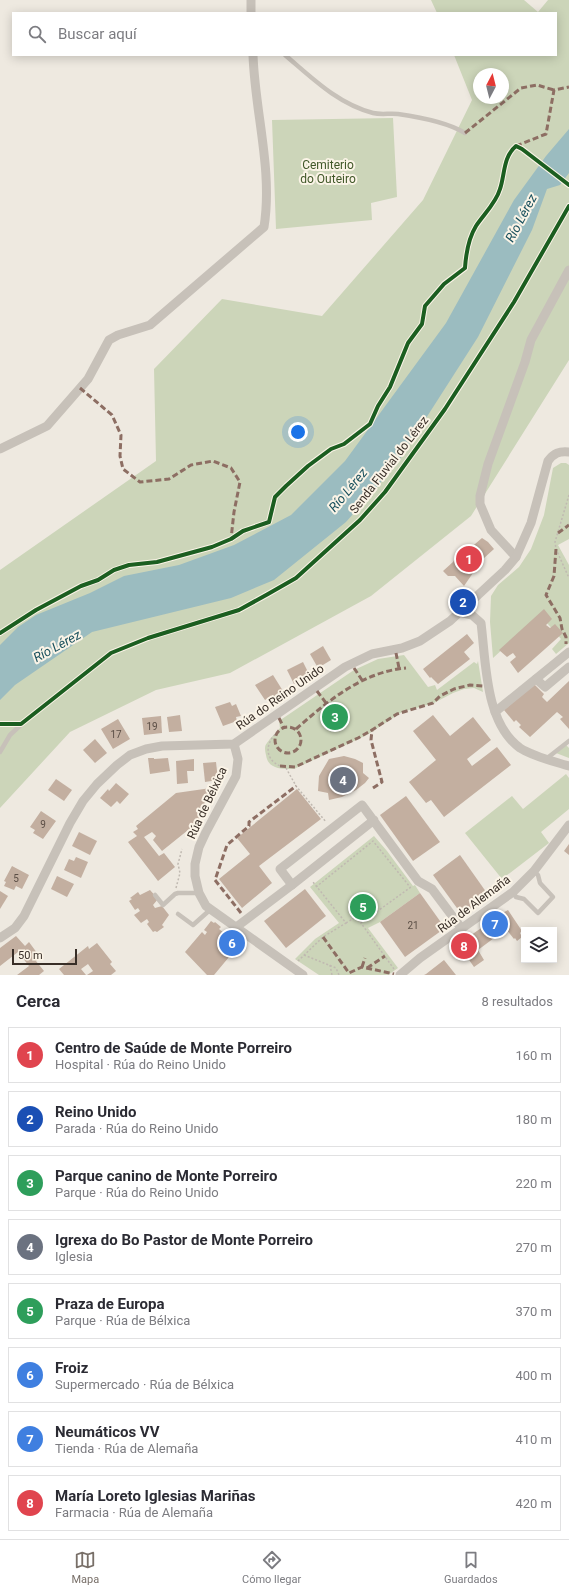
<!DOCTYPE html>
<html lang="es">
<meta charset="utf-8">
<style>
:root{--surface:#fff;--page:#f7f7f7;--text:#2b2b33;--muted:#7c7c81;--line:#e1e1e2;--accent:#786f68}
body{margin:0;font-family:Roboto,sans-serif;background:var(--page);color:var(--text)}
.controls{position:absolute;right:12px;bottom:12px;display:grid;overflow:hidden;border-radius:0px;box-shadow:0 2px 10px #0003}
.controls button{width:36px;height:36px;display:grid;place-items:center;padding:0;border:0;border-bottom:1px solid var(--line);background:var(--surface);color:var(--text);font:20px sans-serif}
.compass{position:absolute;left:473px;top:68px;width:36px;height:36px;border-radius:50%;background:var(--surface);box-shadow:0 2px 10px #0003;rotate:7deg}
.scale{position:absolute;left:12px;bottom:10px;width:65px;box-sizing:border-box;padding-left:4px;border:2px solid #382e27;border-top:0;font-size:11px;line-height:14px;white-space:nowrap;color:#382e27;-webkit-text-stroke:3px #fbf4e7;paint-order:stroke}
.you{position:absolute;left:298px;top:432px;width:14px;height:14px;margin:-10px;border:3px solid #fff;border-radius:50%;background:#1a73e8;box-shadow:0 0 0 6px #1a73e833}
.badge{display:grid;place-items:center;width:26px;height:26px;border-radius:50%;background:var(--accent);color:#fff;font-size:13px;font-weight:700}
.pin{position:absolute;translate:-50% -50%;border:2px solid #fff;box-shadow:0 1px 4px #0006}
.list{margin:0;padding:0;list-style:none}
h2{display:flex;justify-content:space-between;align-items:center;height:52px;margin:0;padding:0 16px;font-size:17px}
h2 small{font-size:13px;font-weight:400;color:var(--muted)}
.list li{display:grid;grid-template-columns:26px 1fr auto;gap:12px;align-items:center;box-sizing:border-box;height:56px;margin:0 8px 8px;padding:0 8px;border:1px solid var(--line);border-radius:0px}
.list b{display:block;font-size:15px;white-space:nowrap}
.list p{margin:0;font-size:13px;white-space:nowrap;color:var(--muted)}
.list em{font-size:13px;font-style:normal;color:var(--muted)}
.icon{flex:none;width:22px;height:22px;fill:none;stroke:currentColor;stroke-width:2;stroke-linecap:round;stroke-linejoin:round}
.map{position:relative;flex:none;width:569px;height:975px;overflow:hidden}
.search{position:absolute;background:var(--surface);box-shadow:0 2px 10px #0003;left:12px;right:12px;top:12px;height:44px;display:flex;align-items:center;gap:10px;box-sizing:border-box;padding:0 14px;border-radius:0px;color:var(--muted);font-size:15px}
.sheet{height:564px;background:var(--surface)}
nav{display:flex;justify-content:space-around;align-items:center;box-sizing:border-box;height:56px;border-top:1px solid var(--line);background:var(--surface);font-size:11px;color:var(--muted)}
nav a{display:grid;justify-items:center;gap:2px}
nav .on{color:var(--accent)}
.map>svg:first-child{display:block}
.green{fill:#ccd5b9;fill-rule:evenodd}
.water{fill:#9bbcc0}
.building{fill:#c3afa0}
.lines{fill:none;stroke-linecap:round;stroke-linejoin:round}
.path{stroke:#c0b9b1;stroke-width:1.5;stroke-dasharray:2 2;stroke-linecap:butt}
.lane{stroke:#c7c1b9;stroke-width:4.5}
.street{stroke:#c7c1b9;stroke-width:9}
.quiet{stroke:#8d6e63;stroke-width:3;stroke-dasharray:6 3;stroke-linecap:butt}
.cycleway-casing{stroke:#fbf4e7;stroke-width:6}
.cycleway{stroke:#1b5e20;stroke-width:4}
.labels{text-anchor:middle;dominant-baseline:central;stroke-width:4;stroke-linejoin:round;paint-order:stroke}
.number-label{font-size:10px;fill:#5b4e45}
.park-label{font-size:12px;fill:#415829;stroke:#fbf4e7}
.street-label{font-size:12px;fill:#382e27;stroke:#fbf4e7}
.water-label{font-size:13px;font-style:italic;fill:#19505d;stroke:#fbf4e7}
</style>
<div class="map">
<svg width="569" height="975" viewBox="0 0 569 975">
<rect width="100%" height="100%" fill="#eee9e0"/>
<g class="green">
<path d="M431 0H524L538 12 548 0H569V360L471 516 371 596 230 673 156 690 70 732 0 808V570L156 461 154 369 222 299 322 316 423 200 472 100 454 55H556V13H437ZM479 74H503V98H479Z"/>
<polygon points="393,118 397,197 371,203 372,220 276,229 272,120"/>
<polygon points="561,463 566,463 569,465 569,539 558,545 569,565 569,643 556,654 552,649 561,639 540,615 493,658 490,622 491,596 498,585 519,567 531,549 544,515 553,468"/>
<path d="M404 655 428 687 435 685 437 690 474 662 477 664 478 661 483 692 474 688 464 689 453 693 434 703 402 712 367 735 294 769C283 769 268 770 266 755 265 751 264 746 267 743 270 738 276 733 280 728L279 721 354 670 378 659Z"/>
<polygon points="566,745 569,748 569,758 556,753"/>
<polygon points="566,774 569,778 569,809 541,832 549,843 502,879 465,833 512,796 523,809"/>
<polygon points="374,836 387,851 413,886 415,885 420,893 380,922 368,928 398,968 388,975 319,975 295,959 315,939 339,923 310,887"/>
</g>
<polygon class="water" points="569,129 569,173 560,185 547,189 532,230 478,337 396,465 346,522 274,580 231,598 92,632 15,685 0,700 0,645 18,627 36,615 90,593 124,576 179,565 234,545 291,515 345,461 446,323 514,200 546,156"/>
<g class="building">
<polygon points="482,538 488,542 494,549 473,568 475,570 464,586 455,576 448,576 443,571 453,562 458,554 461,556"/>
<polygon points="544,609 552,619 546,625 550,628 555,624 563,633 518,673 510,662 516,657 513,653 507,657 499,650"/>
<polygon points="467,634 474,643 464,652 470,659 438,684 431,677 430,678 423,669"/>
<polygon points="323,646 331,660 318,668 310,654"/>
<polygon points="303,662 310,676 294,684 287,670"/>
<polygon points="273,675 283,691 274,697 273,695 265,700 255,685"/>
<polygon points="569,681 569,729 560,719 563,717 557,712 530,737 519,727 521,725 516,720 514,722 504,710 534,684 544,694 542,697 547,702"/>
<polygon points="230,702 232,706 236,704 241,716 236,717 237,721 223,726 215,707"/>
<polygon points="180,715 182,731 169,732 167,717"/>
<polygon points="346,715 348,719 342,721 341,718"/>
<polygon points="433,715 450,736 473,717 491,740 467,759 472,766 497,747 511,765 444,817 431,800 426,803 409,782 436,760 413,731"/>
<polygon points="161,716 162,733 144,735 142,718"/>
<polygon points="118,719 130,739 113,749 101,729"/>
<polygon points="95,739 107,753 95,763 83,750"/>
<polygon points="344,756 355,759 363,763 363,773 369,778 365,783 356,790 342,797 329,800 328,793 318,791 319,776 329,759"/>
<polygon points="148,758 154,758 154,759 168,758 170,771 150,774"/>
<polygon points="194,759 194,771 187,771 188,783 177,784 176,761"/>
<polygon points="216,762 218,780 205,782 203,763"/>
<polygon points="56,779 72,790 64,801 48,790"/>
<polygon points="116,783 129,794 120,804 117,801 111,807 100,798 108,789 109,791"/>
<polygon points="211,788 198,822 162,851 153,840 156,836 152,832 144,837 159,856 164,853 175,867 158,881 128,842 137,836 133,832 138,829 136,826 176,793"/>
<polygon points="297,789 321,819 259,866 272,883 242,908 219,879 250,854 237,838"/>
<polygon points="406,796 440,842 413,861 380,815"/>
<polygon points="41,811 56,821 43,839 33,833 35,830 30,827"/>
<polygon points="79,832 97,841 90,855 72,846"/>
<polygon points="569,844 569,855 564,851"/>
<polygon points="460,855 489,896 462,915 433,875"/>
<polygon points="76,857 88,862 81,878 64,870 69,859 74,861"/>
<polygon points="12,866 29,875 22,889 16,886 14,890 4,886 6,882 4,881"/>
<polygon points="57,876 74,884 67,897 51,889"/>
<polygon points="305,889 326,916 286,948 264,921"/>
<polygon points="150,890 158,899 153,905 155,908 162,906 169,915 162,925 164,927 157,932 155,931 153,932 147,924 149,922 147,919 141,923 134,915 140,911 138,908 135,910 129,901 132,899 130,898 138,892 140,895"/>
<polygon points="0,891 8,896 0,909"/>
<polygon points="420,893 445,928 405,957 380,922"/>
<polygon points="508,910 522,931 520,933 522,937 517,941 515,938 514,939 506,929 478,950 484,960 474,967 458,944 493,920 493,919 497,916"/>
<polygon points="211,921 214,923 215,922 221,927 219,929 229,937 230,936 238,942 236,943 239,946 233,954 229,951 226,954 229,957 214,975 207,975 185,952 202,932 205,935 207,932 204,930"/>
<polygon points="16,936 25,946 29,942 40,957 36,961 44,971 39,975 17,975 29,966 18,952 0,966 0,948"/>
<polygon points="97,943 112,962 110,964 116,971 111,975 87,975 93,971 88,964 81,969 86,975 64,975 59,969 88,946 89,949"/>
<polygon points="444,960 456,975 424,975 426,974"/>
</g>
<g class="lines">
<g class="path">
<path d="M500 190C502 175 504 157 516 146"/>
<polyline points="569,495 555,542 556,549 569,578"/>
<polyline points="0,633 36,610 81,586 98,580 114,570 129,565 157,562 212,547 231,539 243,531 269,522 275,497"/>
<polyline points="0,724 12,724"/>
<path d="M278 732C265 742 264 759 280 766"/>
<polyline points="286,768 296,786 326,822"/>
<polyline points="316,887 373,841 410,887"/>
<polyline points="176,888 180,873 178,864 182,849"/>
<polyline points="346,923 356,917 361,923"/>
<polyline points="304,955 336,968 339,975"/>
<polyline points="298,961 323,937 346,923 313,882"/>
<polyline points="330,965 332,975"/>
<polyline points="394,969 361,923 411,887"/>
</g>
<g class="lane">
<path d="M285 55C312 78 338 104 373 113 381 115 390 113 398 114 419 117 447 122 465 133"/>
<polyline points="0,752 10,735 27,719 111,653 148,638 239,610 296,578 360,520 385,492 445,409 514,302 569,206"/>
<polyline points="546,759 569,741"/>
<polyline points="513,892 516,897 524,899 538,913 553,897 540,883 538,875 534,871"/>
<polyline points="155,895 163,905 175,894 178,893 199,893"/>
<polyline points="178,914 193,925 211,909"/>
</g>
<g class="street">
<polyline points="251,0 251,13"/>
<path d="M0 449 47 426 88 379 109 340 118 335 150 325 264 227C273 170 255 113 253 55"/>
<polyline points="516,557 491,530 480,504 480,496 488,464 525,362 531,340 569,270"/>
<path d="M459 612 472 615 481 623C486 662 485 723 520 748 534 757 553 761 569 766"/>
<polyline points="536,679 545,687 569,667"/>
<polyline points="495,712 569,652"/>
<polyline points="234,744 238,759 236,776 206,832 199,847 195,864 195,876 199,893 206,906 303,975"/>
<polyline points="374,820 292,885 280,869 362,805 418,881 432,889 462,929"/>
<polyline points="235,928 292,885"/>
<path d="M0 938 15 928 24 916 70 823 83 801 97 784 117 765 130 755 146 749 162 746 234 744 345 667 372 654 402 648 420 641 450 621 505 570 516 557 531 523 548 461C554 453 559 451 569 452"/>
<polyline points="400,975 420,958 513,892 534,871 569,825"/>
</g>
<g class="quiet">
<polyline points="465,133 521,88 537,85 554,90"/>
<polyline points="516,146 546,134 554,90 569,87"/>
<polyline points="80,388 112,415 121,435 120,456 123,469 140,482 169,479 191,465 213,461 231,468 240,482 234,512 231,539"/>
<polyline points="558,533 569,525"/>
<polyline points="556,549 554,576 546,595 560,618 562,629 566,637 566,644"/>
<polyline points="396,653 399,668"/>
<polyline points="354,668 362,680"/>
<polyline points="317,691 326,703"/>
<polyline points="279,718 284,728"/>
<circle cx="288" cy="740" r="13"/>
<path d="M296 729C328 701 362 672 406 668"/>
<polyline points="280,766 295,767 358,738 372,730"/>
<polyline points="373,788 382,782 371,740 372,730 397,714 433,703 440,696 454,689 470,685 484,686"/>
<polyline points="241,913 215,880 227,845 249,826 249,822 296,786"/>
<polyline points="323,937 349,973 362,967 394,974"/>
<polyline points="362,967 365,958"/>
<polyline points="367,968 385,956"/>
</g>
<defs>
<g id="cycleway">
<path d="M0 633 36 610 81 586 98 580 114 570 129 565 157 562 212 547 231 539 243 531 269 522 275 497 286 486 308 466 331 449 344 444 370 424 378 406 390 387 408 343 422 324 425 306 444 284 465 268C466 253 468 239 476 226 484 214 496 203 500 189 505 174 503 157 516 146L522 149 569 185"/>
<polyline points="0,724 21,724 111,653 148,638 239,610 268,594 296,578 360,520 385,492 445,409 514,302 569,206"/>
</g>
</defs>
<use href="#cycleway" class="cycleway-casing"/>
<use href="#cycleway" class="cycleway"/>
</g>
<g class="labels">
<g class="number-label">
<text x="152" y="726">19</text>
<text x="116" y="734">17</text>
<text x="43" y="824">9</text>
<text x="16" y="878">5</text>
<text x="413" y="925">21</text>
</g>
<g class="park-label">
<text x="328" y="165">Cemiterio<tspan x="328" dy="14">do Outeiro</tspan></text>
</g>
<g class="street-label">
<text transform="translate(389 465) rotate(-52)">Senda Fluvial do Lérez</text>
<text transform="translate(280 697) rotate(-35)">Rúa do Reino Unido</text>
<text transform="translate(207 803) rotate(-65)">Rúa de Bélxica</text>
<text transform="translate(474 904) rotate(-37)">Rúa de Alemaña</text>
</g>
<g class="water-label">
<text transform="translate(521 218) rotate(-62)">Río Lérez</text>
<text transform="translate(348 490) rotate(-50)">Río Lérez</text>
<text transform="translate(57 646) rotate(-29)">Río Lérez</text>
</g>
</g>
</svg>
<div class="controls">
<button><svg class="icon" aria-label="layers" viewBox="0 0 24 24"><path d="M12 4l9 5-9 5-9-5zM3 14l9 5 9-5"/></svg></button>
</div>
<svg class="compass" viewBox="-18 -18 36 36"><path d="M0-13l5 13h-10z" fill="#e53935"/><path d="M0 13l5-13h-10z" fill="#7c7c81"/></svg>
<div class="scale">50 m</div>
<div class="you"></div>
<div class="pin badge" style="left:469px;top:559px;background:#e0444e">1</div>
<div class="pin badge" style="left:463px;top:602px;background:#1a4fb4">2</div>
<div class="pin badge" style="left:335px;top:717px;background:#2e9e5b">3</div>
<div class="pin badge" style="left:343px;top:780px;background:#6b7280">4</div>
<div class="pin badge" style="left:363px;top:907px;background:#2e9e5b">5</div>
<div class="pin badge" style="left:232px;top:943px;background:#3f7fe0">6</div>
<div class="pin badge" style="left:495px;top:924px;background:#3f7fe0">7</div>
<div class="pin badge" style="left:464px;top:946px;background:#e0444e">8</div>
<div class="search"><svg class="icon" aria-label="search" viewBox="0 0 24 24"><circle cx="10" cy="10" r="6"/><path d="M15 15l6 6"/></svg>Buscar aquí</div>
</div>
<section class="sheet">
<h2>Cerca<small>8 resultados</small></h2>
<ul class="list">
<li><span class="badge" style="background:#e0444e">1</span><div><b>Centro de Saúde de Monte Porreiro</b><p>Hospital · Rúa do Reino Unido</p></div><em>160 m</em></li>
<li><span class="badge" style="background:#1a4fb4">2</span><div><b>Reino Unido</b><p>Parada · Rúa do Reino Unido</p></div><em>180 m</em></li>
<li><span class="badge" style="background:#2e9e5b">3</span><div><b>Parque canino de Monte Porreiro</b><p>Parque · Rúa do Reino Unido</p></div><em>220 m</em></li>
<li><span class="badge" style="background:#6b7280">4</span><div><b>Igrexa do Bo Pastor de Monte Porreiro</b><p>Iglesia</p></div><em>270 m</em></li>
<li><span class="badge" style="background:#2e9e5b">5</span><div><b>Praza de Europa</b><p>Parque · Rúa de Bélxica</p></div><em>370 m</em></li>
<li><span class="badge" style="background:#3f7fe0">6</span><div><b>Froiz</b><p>Supermercado · Rúa de Bélxica</p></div><em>400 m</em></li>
<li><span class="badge" style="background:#3f7fe0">7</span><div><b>Neumáticos VV</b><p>Tienda · Rúa de Alemaña</p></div><em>410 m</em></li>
<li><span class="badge" style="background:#e0444e">8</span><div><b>María Loreto Iglesias Mariñas</b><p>Farmacia · Rúa de Alemaña</p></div><em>420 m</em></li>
</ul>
</section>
<nav>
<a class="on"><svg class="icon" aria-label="map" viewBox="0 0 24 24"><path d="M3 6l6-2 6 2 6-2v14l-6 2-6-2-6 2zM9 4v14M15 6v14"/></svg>Mapa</a>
<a><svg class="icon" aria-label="directions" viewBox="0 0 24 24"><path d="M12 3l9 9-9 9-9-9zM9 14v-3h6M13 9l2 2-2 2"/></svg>Cómo llegar</a>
<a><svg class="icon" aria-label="saved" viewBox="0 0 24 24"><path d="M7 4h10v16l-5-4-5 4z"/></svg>Guardados</a>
</nav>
